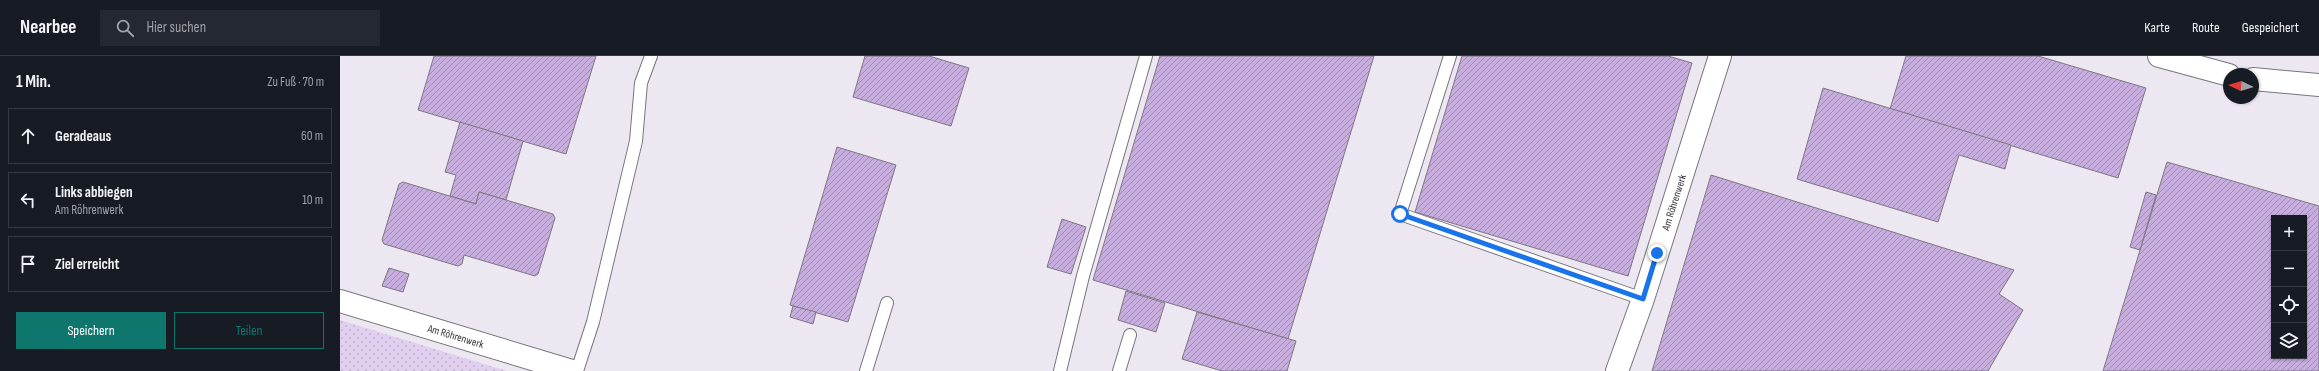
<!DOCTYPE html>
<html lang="de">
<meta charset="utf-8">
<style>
:root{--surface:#171b24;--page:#242831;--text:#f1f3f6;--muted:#9ea1a6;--line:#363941;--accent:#0f766e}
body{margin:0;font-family:"Sofia Sans Condensed",sans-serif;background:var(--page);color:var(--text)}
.controls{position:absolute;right:12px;bottom:12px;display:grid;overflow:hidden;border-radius:0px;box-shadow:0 1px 3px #0004}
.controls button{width:36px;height:36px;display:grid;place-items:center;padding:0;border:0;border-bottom:1px solid var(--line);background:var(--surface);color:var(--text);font:20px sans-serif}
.compass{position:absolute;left:1883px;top:12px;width:36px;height:36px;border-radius:50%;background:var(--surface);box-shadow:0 1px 3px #0004;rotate:274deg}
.stop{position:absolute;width:12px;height:12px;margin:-9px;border:3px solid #1a73e8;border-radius:50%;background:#fff}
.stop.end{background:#1a73e8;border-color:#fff;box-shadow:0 1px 4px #0008}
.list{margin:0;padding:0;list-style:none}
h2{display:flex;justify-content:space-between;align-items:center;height:52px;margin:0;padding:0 16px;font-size:17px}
h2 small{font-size:13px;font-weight:400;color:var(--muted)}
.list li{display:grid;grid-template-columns:26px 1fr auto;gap:12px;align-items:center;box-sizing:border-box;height:56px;margin:0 8px 8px;padding:0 8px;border:1px solid var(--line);border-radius:0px}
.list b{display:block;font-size:15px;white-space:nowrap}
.list p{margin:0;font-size:13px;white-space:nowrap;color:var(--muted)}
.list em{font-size:13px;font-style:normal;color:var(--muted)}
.actions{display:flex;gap:8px;padding:12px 16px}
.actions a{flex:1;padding:9px 0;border:1px solid var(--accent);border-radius:0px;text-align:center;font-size:14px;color:var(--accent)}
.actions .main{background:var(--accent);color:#fff}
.icon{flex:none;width:22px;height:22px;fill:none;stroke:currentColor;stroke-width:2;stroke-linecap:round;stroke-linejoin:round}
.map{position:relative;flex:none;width:1979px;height:315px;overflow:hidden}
header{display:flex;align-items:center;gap:24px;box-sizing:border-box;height:56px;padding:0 20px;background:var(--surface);border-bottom:1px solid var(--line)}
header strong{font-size:19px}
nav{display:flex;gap:22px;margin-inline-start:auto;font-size:14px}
.search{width:280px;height:36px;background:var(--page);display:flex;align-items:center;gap:10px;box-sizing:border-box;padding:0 14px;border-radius:0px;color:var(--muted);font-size:15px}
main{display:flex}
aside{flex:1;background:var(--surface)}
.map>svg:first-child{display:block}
.grass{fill:url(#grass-dots)}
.building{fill:url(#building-hatch);stroke:#7d7881;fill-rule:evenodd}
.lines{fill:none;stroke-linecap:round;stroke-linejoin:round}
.lane-casing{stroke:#79757d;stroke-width:14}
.street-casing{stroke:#79757d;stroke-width:24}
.lane{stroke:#fff;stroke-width:12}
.street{stroke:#fff;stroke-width:22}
.route{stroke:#1a73e8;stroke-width:5}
.labels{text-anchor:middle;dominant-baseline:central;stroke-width:4;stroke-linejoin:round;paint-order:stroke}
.street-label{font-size:11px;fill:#363438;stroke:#faf5fe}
</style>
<header>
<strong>Nearbee</strong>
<div class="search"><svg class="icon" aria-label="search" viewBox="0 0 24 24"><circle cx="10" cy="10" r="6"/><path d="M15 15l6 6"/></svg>Hier suchen</div>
<nav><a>Karte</a><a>Route</a><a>Gespeichert</a></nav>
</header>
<main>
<aside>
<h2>1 Min.<small>Zu Fuß · 70 m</small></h2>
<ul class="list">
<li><svg class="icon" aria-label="ahead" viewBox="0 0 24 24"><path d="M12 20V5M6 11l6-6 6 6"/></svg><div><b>Geradeaus</b></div><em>60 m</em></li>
<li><svg class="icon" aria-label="left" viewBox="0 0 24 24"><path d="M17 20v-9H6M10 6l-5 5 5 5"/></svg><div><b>Links abbiegen</b><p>Am Röhrenwerk</p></div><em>10 m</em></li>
<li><svg class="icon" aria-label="arrive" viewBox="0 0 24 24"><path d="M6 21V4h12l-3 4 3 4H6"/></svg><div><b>Ziel erreicht</b></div></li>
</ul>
<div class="actions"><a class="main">Speichern</a><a>Teilen</a></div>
</aside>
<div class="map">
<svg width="1979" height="315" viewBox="0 0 1979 315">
<defs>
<pattern id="grass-dots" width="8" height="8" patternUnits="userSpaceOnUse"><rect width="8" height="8" fill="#e1cff0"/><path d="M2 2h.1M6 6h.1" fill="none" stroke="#c2b2cf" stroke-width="1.8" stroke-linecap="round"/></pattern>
<pattern id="building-hatch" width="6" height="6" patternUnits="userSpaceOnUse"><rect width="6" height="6" fill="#c7acde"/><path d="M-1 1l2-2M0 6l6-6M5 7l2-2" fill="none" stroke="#a28db5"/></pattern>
</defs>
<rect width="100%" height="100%" fill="#ece7f1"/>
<polygon class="grass" points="0,264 167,315 0,315"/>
<g class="building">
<polygon points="94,0 256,0 226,98 78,54"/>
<polygon points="525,0 589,0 629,12 611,70 513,41"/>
<polygon points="820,0 1034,0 948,283 753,224"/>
<polygon points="1122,0 1328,0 1352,7 1288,220 1075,156"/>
<polygon points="1566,0 1698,0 1806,32 1778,122 1550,53"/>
<polygon points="1483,32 1671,89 1665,113 1619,99 1598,166 1457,123"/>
<polygon points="120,66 183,85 166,144 139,136 136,148 110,140 116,119 105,116"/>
<polygon points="497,91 556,109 508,266 450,249"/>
<path d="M1827 106 1979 150V315H1763ZM1934 162H1964V300H1934Z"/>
<polygon points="1371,119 1674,214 1659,238 1683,254 1648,315 1312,315"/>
<polygon points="63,126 136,148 139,136 213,158 215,162 198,218 195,220 124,199 122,208 118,210 44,188 42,184 59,128"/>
<polygon points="1806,136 1816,139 1800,194 1790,191"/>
<polygon points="722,163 746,171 731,218 707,211"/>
<polygon points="49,212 69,218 63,236 42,230"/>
<polygon points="786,235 825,247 816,276 778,264"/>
<polygon points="453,250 476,256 473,268 450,261"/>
<polygon points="857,256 956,285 947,315 882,315 842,303"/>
</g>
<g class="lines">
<defs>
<g id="lane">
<polyline points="1110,0 1060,158 1303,243"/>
<polyline points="237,315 253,266 296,85 301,27 311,0"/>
<polyline points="526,315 547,247"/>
<polyline points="720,315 743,220 806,0"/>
<polyline points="779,315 790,279"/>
</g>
<g id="street">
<polyline points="1819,0 1889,19"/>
<polyline points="1913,23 1979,29"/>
<path id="s1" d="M0 245 232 315"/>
<path id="s2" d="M1277 315 1303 243 1380 0"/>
</g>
</defs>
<use href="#lane" class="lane-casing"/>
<use href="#street" class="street-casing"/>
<use href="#lane" class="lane"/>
<use href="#street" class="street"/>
</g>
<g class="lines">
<polyline class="route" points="1060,158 1303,243 1317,197"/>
</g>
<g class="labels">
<g class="street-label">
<text stroke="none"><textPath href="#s2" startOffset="178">Am Röhrenwerk</textPath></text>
<text stroke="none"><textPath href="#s1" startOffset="121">Am Röhrenwerk</textPath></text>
</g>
</g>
</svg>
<div class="controls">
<button>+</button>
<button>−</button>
<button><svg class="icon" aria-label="locate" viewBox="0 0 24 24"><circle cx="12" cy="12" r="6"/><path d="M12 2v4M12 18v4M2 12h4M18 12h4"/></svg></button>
<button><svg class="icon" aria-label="layers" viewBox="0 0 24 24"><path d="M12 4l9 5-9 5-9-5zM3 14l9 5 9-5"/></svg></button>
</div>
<svg class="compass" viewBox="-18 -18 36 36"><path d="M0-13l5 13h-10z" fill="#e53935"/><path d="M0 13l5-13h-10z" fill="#9ea1a6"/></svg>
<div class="stop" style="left:1060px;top:158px"></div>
<div class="stop end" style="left:1317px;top:197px"></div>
</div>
</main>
